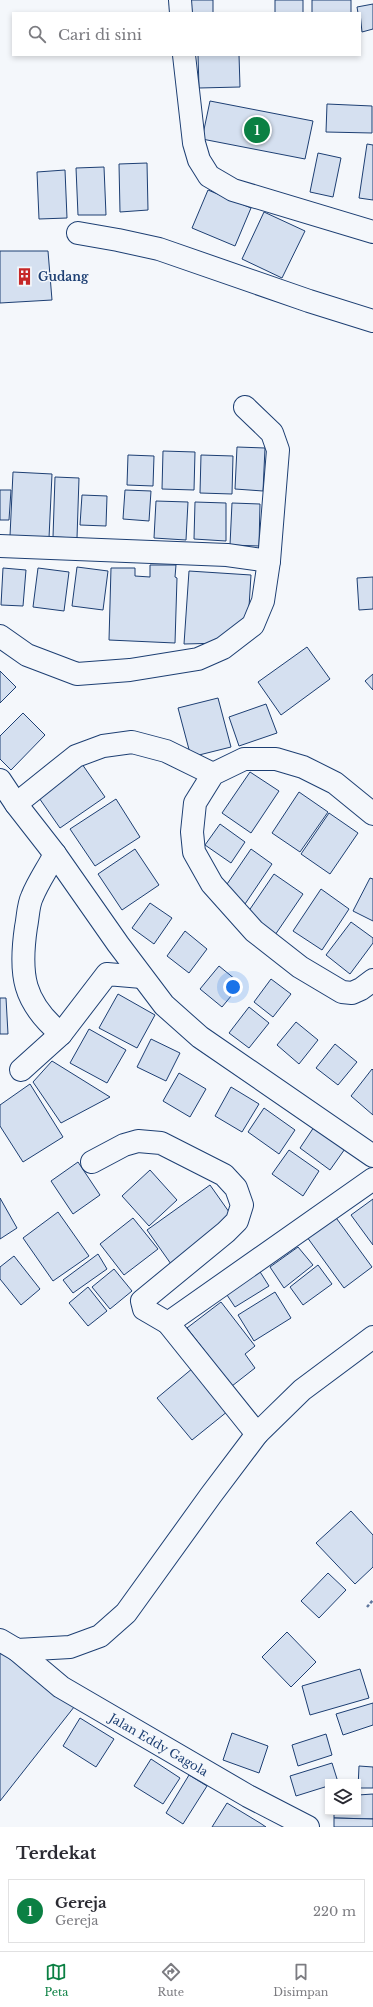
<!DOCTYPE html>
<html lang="id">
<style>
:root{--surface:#fff;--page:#f7f7f7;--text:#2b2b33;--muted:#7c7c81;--line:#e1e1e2;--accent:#0b8043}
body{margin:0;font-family:"Libre Baskerville",serif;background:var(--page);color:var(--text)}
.controls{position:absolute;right:12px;bottom:12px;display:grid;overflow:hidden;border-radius:0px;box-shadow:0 2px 6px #0003}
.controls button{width:36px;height:36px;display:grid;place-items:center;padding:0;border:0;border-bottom:1px solid var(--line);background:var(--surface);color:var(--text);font:20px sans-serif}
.you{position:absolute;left:233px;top:987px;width:14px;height:14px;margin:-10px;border:3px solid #fff;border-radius:50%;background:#1a73e8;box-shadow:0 0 0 6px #1a73e833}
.badge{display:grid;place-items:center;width:26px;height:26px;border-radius:50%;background:var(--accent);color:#fff;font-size:13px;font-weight:700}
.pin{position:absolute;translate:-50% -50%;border:2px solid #fff;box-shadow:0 1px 4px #0006}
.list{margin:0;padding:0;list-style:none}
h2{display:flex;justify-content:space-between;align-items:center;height:52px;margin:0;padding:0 16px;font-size:17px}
h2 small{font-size:13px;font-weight:400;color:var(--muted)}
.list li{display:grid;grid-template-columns:26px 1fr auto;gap:12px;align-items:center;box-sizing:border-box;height:64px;margin:0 8px 8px;padding:0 8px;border:1px solid var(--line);border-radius:0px}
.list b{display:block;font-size:15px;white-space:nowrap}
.list p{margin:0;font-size:13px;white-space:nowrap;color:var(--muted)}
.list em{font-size:13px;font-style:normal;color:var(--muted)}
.icon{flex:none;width:22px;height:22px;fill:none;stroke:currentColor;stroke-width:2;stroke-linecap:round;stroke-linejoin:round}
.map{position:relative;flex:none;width:373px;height:1827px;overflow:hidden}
.search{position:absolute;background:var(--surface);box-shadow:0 2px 6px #0003;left:12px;right:12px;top:12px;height:44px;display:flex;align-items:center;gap:10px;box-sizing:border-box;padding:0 14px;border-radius:0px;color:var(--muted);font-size:15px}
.sheet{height:124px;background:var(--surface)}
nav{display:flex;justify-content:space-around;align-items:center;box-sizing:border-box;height:56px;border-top:1px solid var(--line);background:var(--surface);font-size:11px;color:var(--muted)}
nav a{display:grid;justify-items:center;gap:2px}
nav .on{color:var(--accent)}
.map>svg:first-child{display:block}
.building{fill:#d5e0f0;stroke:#1d3f73}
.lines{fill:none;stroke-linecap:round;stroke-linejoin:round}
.minor-casing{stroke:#1d3f73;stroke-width:24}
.path{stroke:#5e769c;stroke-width:2.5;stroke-dasharray:3 2;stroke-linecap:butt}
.minor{stroke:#f4f7fb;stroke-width:22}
.labels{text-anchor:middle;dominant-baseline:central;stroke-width:3;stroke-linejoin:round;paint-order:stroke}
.poi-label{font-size:12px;font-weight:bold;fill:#1d3f73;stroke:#f4f7fb;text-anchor:start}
.street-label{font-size:12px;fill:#1d3f73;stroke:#f4f7fb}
</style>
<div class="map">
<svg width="373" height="1827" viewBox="0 0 373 1827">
<rect width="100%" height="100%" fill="#f4f7fb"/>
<g class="building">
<polygon points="181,0 213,0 213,13 182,13"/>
<rect x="275" y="0" width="28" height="13"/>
<rect x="312" y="0" width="39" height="13"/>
<polygon points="373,4 373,29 362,32 360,13 358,13 357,7"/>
<polygon points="198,55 239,55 240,87 199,88"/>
<polygon points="210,101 313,121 305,159 202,139"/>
<polygon points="327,104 372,106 372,133 326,132"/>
<polygon points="367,144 373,145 373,200 359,198"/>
<polygon points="318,153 341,158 333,197 310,192"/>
<polygon points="147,163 148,210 120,212 119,164"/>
<polygon points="104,167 106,215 78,215 76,168"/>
<polygon points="65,170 67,218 39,219 37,172"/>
<polygon points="208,190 251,208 235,246 192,228"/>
<polygon points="264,212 305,231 282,278 242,259"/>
<polygon points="0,251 48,251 52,300 0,303"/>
<polygon points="237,447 265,448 263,491 235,489"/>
<polygon points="163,451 195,452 194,490 162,489"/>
<polygon points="128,455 154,456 153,486 127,485"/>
<polygon points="201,455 233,456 232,494 200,493"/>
<polygon points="13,472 52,474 49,538 10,536"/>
<polygon points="55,477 79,478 77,538 53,537"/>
<polygon points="0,490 11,490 9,520 0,520"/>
<polygon points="125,490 151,491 149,521 123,519"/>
<polygon points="82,495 107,496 106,526 80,525"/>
<polygon points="156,501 188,502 186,540 154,538"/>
<polygon points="195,502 226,503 226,541 194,539"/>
<polygon points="232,503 260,504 259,546 230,545"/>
<polygon points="150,565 176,565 175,577 177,578 175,643 109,640 111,568 135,568 135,576 150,577"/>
<polygon points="77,567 108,571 103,610 72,606"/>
<polygon points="3,568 26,570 23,606 1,605"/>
<polygon points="38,568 69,572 64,611 33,607"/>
<polygon points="189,571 251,575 248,623 224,643 184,644"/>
<polygon points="373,577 373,609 359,610 357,578"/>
<polygon points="307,647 330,679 281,715 258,682"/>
<polygon points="0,671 16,687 0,703"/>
<polygon points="373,674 373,690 365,681"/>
<polygon points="218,698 231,747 191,757 178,708"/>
<polygon points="266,704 277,733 239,746 229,717"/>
<polygon points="23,713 45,735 11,770 0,759 0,736"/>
<polygon points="82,764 105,797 60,828 37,795"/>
<polygon points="250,772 279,791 251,833 222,813"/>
<polygon points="299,792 328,812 300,852 272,833"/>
<polygon points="116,799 140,837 95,866 70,829"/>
<polygon points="329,813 358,833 330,874 301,854"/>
<polygon points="220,824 245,842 231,863 205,845"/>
<polygon points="135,849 159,885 122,910 98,874"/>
<polygon points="251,849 272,864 245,904 223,890"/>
<polygon points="274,874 303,894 275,935 246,915"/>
<polygon points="370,878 373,879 373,921 353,911"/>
<polygon points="321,889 349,909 322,950 293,931"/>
<polygon points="150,903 172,918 154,944 132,928"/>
<polygon points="351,922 373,938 373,943 350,974 326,955"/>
<polygon points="185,931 207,949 189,973 167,956"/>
<polygon points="219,966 241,984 222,1007 200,989"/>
<polygon points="271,979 291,994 273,1017 254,1002"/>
<polygon points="118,994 155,1015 137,1048 99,1028"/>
<polygon points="0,998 6,998 8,1034 0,1034"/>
<polygon points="249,1007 269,1023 249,1048 229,1033"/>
<polygon points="296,1022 318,1040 299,1064 277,1045"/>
<polygon points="89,1029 126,1050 107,1083 70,1063"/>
<polygon points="151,1039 180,1053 166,1081 137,1067"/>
<polygon points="335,1044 357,1062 338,1085 316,1068"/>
<polygon points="52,1061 110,1097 61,1123 33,1082"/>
<polygon points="372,1069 373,1070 373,1115 351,1096"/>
<polygon points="179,1073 206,1089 190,1117 163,1101"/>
<polygon points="30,1084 63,1137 23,1162 0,1126 0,1105"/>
<polygon points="231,1087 259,1104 242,1132 215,1116"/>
<polygon points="264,1108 295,1130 279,1154 248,1132"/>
<polygon points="316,1124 347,1146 330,1170 300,1148"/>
<polygon points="289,1150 319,1171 303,1196 272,1174"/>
<polygon points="78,1162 100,1195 73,1214 51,1181"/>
<polygon points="150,1170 177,1200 149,1226 122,1196"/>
<polygon points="210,1185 234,1219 171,1264 147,1230"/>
<polygon points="0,1198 17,1228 0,1239"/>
<polygon points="373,1199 373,1245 351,1215"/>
<polygon points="58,1212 89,1256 53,1281 23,1238"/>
<polygon points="334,1215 372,1267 344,1288 307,1237"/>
<polygon points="133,1218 158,1249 124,1275 100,1244"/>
<polygon points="298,1247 313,1265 284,1288 270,1267"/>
<polygon points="98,1254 107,1269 73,1293 63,1280"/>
<polygon points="14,1256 40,1289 21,1305 0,1279 0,1267"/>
<polygon points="318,1265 332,1284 303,1305 290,1287"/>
<polygon points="257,1267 269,1286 235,1307 223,1289"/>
<polygon points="114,1269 132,1291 110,1309 92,1287"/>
<polygon points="88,1287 107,1311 88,1326 69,1303"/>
<polygon points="275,1292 291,1318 254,1341 238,1315"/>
<polygon points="221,1302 255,1346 245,1354 255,1368 232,1386 187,1328"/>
<polygon points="193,1368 228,1411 192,1440 157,1398"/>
<polygon points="351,1511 373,1535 373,1567 355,1584 316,1543"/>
<polygon points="328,1573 346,1590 319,1618 301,1601"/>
<polygon points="287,1632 316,1662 291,1687 262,1657"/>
<polygon points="0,1647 78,1702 0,1801"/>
<polygon points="360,1669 369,1698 310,1715 302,1686"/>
<polygon points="373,1703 373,1725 343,1735 336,1714"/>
<polygon points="80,1718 114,1739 96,1767 63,1746"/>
<polygon points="232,1733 268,1746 259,1773 223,1760"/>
<polygon points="326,1734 332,1755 298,1766 292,1745"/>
<polygon points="151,1759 180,1778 163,1804 134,1786"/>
<polygon points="332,1763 338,1782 328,1782 328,1786 296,1796 290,1776"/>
<polygon points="359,1766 373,1767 373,1788 358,1788"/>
<polygon points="189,1775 207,1786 183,1824 166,1813"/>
<polygon points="373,1794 373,1819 334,1818 334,1812 358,1812 358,1795"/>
<polygon points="227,1803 260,1823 266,1827 212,1827"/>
<polygon points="334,1818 373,1819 373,1827 334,1827"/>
</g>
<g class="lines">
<defs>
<g id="minor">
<polyline points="180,0 181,13"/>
<polyline points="184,55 194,143 199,160 209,176 233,190 373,232"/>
<polyline points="78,233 118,240 159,249 309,301 373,321"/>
<polyline points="0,546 227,555 269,561"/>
<polyline points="0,636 27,655 77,674 130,670 198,659 223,648 253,625 263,601 269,561 278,450 272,433 245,407"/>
<polyline points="0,780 16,804 55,854 118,944 164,1005 200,1037 373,1156"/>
<polyline points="16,804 76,756 103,746 132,742 166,751 213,774"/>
<polyline points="373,814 335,783 303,767 276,759 244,759 213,774 195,803 192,832 194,852 212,884 254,931 300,967 342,992 352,993 361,989 373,980"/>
<path d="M55 854C48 868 38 882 32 897 28 905 28 918 26 927 19 975 23 1002 61 1034"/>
<polyline points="21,1070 61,1034 107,974 142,977"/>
<polyline points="92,1162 124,1145 138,1141 161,1143 224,1175 236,1188 242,1205 237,1221 226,1232 142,1301 144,1309 168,1323"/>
<polyline points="257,1434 168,1323 373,1179"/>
<polyline points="0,1640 17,1650 70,1647 100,1636 126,1613 211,1495 257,1434 302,1390 373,1337"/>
<path id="s1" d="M17 1650 61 1687 248 1796 308 1827"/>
</g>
</defs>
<use href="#minor" class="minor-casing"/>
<polyline class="path" points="367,1607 373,1600"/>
<use href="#minor" class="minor"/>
</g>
<defs>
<symbol id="building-bare" viewBox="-9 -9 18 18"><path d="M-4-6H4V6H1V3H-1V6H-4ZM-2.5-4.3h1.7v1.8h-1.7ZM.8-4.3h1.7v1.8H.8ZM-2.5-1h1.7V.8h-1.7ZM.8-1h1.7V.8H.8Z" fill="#c62828" stroke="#f4f7fb" stroke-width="2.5" paint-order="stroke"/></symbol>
</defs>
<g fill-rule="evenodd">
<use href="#building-bare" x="12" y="264" width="25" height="25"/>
</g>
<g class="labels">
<g class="poi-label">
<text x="38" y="276">Gudang</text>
</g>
<g class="street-label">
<text stroke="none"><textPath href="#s1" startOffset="171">Jalan Eddy Gagola</textPath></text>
</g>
</g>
</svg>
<div class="controls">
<button><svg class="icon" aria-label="layers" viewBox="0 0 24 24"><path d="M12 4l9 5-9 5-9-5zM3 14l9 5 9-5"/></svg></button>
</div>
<div class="you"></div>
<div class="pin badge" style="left:257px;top:130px">1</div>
<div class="search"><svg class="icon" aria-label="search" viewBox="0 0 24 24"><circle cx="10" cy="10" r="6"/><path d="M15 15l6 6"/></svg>Cari di sini</div>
</div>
<section class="sheet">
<h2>Terdekat<small></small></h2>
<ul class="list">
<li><span class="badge">1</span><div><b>Gereja</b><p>Gereja</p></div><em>220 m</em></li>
</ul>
</section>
<nav>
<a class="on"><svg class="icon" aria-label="map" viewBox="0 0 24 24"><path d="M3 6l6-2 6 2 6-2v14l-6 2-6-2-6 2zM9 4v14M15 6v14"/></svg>Peta</a>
<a><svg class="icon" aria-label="directions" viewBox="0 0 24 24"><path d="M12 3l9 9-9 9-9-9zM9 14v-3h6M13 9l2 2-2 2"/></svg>Rute</a>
<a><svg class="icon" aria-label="saved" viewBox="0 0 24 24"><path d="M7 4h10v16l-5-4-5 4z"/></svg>Disimpan</a>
</nav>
